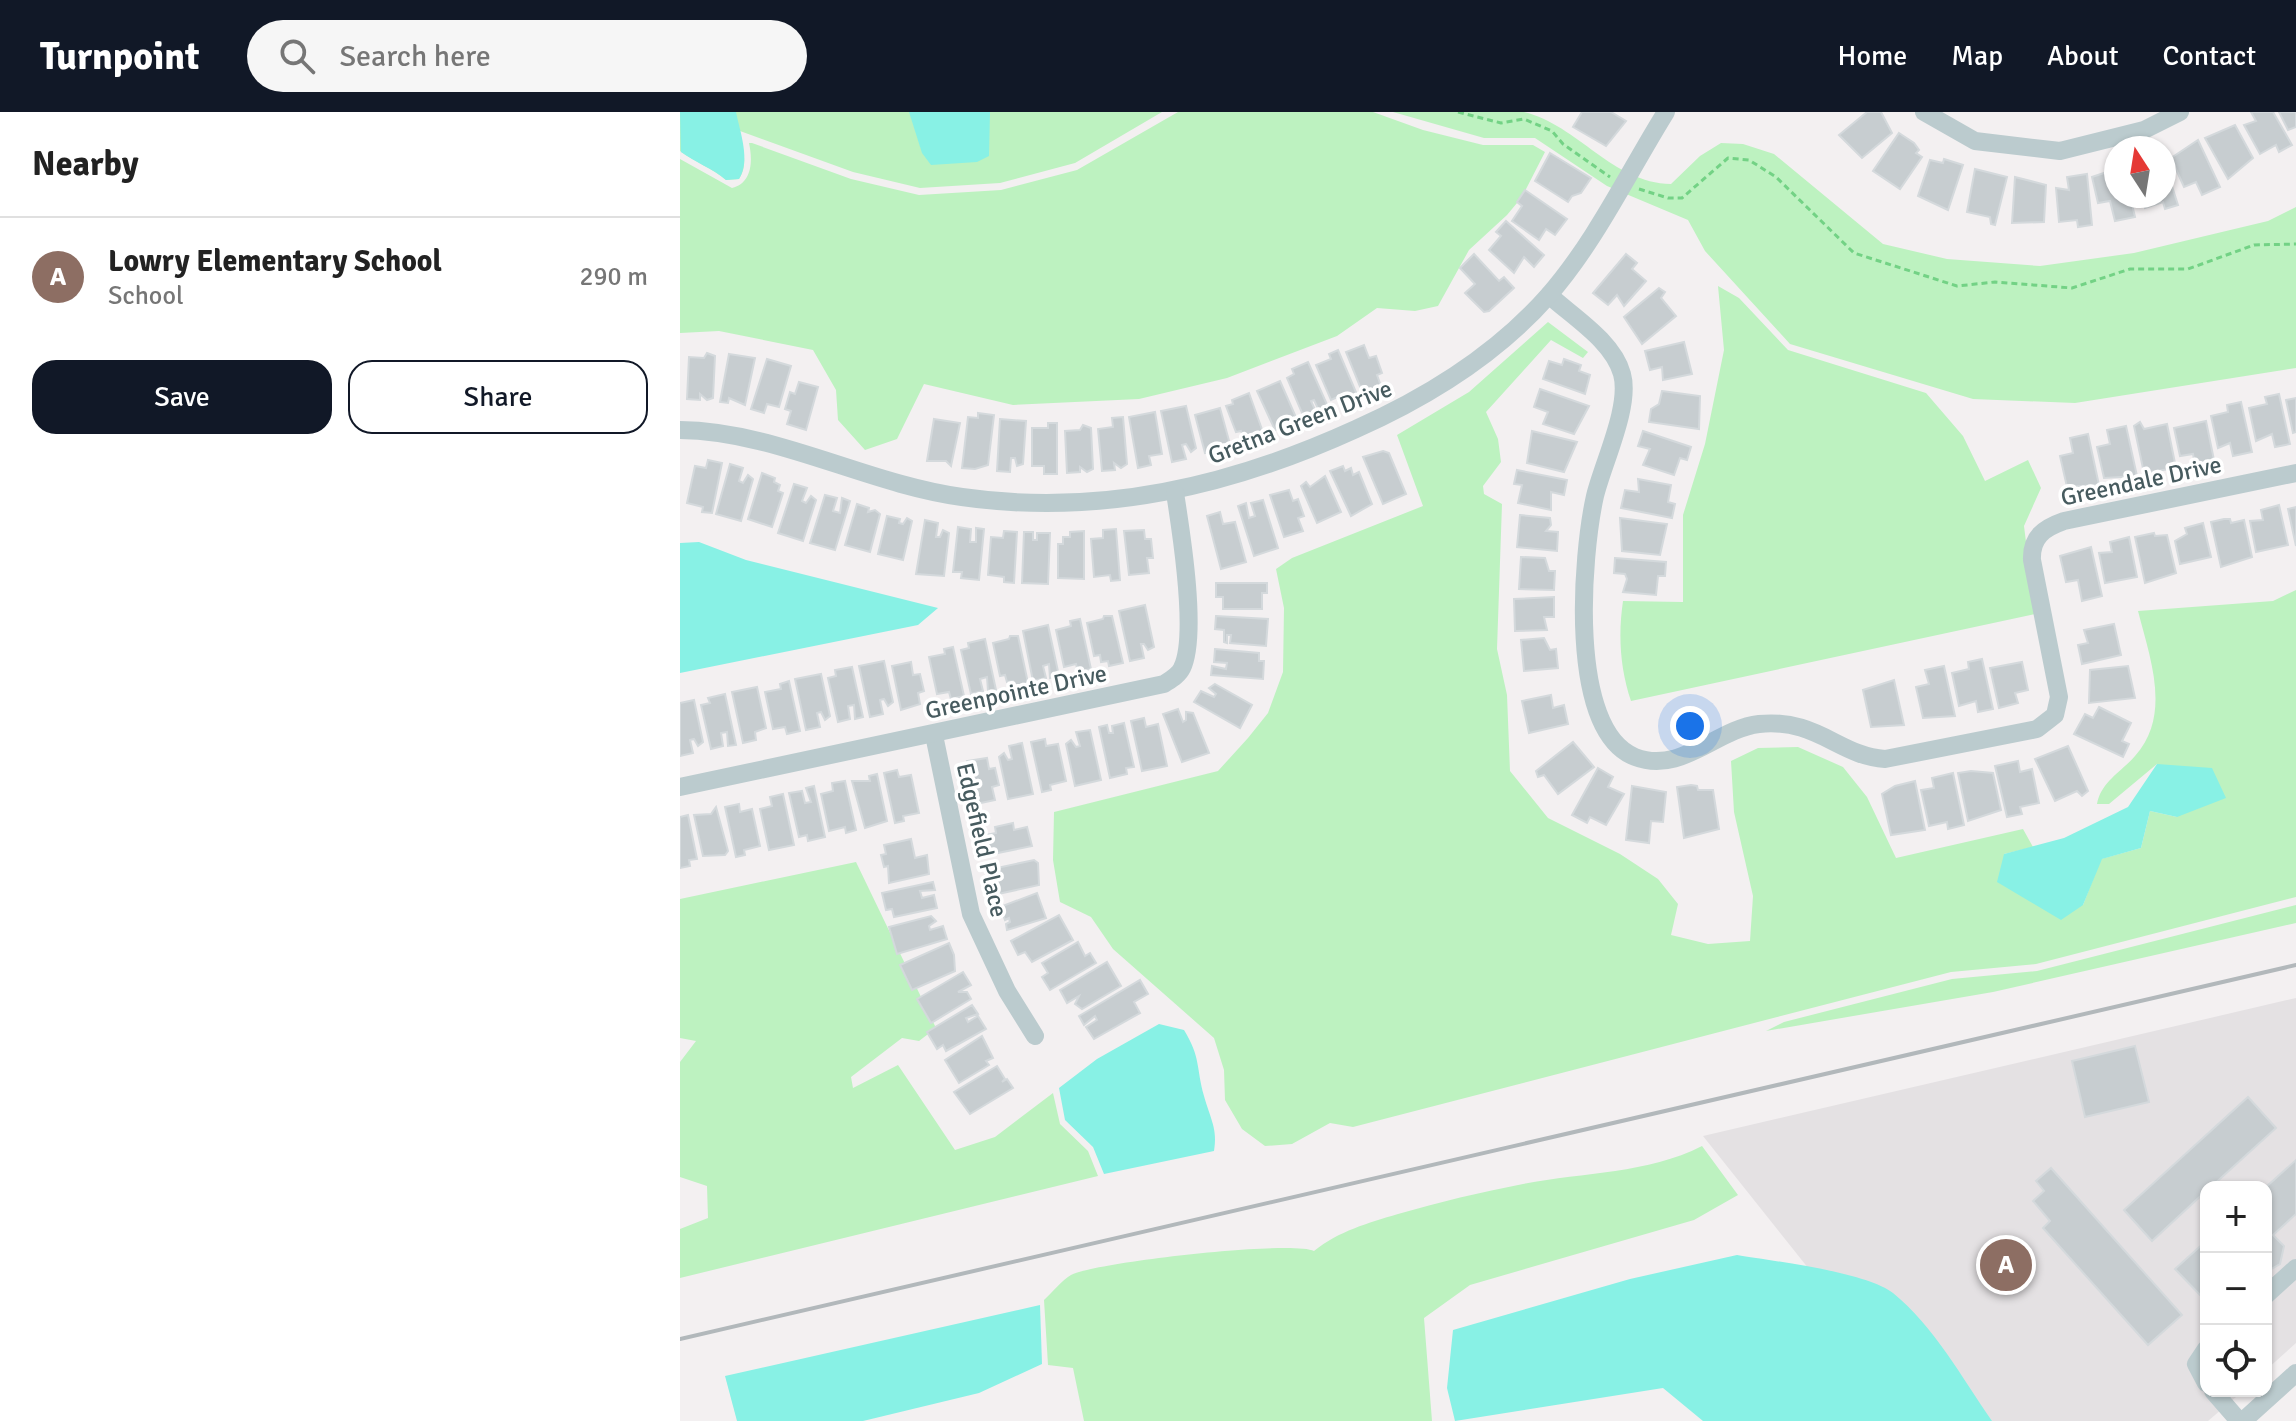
<!DOCTYPE html>
<meta charset="utf-8">
<style>
:root{--surface:#fff;--page:#f6f6f6;--text:#222;--muted:#767676;--line:#e0e0e0;--accent:#111827}
body{margin:0;font-family:Signika,sans-serif;background:var(--page);color:var(--text)}
.controls{position:absolute;right:24px;bottom:24px;display:grid;overflow:hidden;border-radius:16px;box-shadow:0 2px 6px #0004}
.controls button{width:72px;height:72px;display:grid;place-items:center;padding:0;border:0;border-bottom:2px solid var(--line);background:var(--surface);color:var(--text);font:40px sans-serif}
.compass{position:absolute;left:1424px;top:24px;width:72px;height:72px;border-radius:50%;background:var(--surface);box-shadow:0 2px 6px #0004;rotate:348deg}
.you{position:absolute;left:1010px;top:614px;width:28px;height:28px;margin:-20px;border:6px solid #fff;border-radius:50%;background:#1a73e8;box-shadow:0 0 0 12px #1a73e833}
.badge{display:grid;place-items:center;width:52px;height:52px;border-radius:50%;background:var(--accent);color:#fff;font-size:26px;font-weight:700}
.pin{position:absolute;translate:-50% -50%;border:4px solid #fff;box-shadow:0 2px 8px #0006}
.list{margin:0;padding:0;list-style:none}
h2{display:flex;justify-content:space-between;align-items:center;height:104px;margin:0;padding:0 32px;font-size:34px}
h2 small{font-size:26px;font-weight:400;color:var(--muted)}
.list li{display:grid;grid-template-columns:52px 1fr auto;gap:24px;align-items:center;box-sizing:border-box;height:120px;padding:0 32px;border-top:2px solid var(--line)}
.list b{display:block;font-size:30px;white-space:nowrap}
.list p{margin:0;font-size:26px;white-space:nowrap;color:var(--muted)}
.list em{font-size:26px;font-style:normal;color:var(--muted)}
.actions{display:flex;gap:16px;padding:24px 32px}
.actions a{flex:1;padding:18px 0;border:2px solid var(--accent);border-radius:24px;text-align:center;font-size:28px;color:var(--accent)}
.actions .main{background:var(--accent);color:#fff}
.icon{flex:none;width:44px;height:44px;fill:none;stroke:currentColor;stroke-width:2;stroke-linecap:round;stroke-linejoin:round}
.map{position:relative;flex:none;width:1616px;height:1309px;overflow:hidden}
header{display:flex;align-items:center;gap:48px;box-sizing:border-box;height:112px;padding:0 40px;background:var(--accent);color:#fff}
header strong{font-size:38px}
nav{display:flex;gap:44px;margin-inline-start:auto;font-size:28px}
.search{width:560px;height:72px;background:var(--page);display:flex;align-items:center;gap:20px;box-sizing:border-box;padding:0 28px;border-radius:44px;color:var(--muted);font-size:30px}
main{display:flex}
aside{flex:1;background:var(--surface)}
.map>svg:first-child{display:block}
.education{fill:#e4e1e3}
.green{fill:#bdf2c0}
.water{fill:#88f1e5}
.building{fill:#c7cdd0;stroke:#d4d9dc;stroke-width:2}
.lines{fill:none;stroke-linecap:round;stroke-linejoin:round}
.path{stroke:#73d285;stroke-width:3;stroke-dasharray:6 4;stroke-linecap:butt}
.minor{stroke:#bbcbce;stroke-width:18}
.rail{stroke:#b2b8bb;stroke-width:4}
.labels{text-anchor:middle;dominant-baseline:central;stroke-width:7;stroke-linejoin:round;paint-order:stroke}
.street-label{font-size:24px;fill:#475b5f;stroke:#fff}
</style>
<header>
<strong>Turnpoint</strong>
<div class="search"><svg class="icon" aria-label="search" viewBox="0 0 24 24"><circle cx="10" cy="10" r="6"/><path d="M15 15l6 6"/></svg>Search here</div>
<nav><a>Home</a><a>Map</a><a>About</a><a>Contact</a></nav>
</header>
<main>
<aside>
<h2>Nearby<small></small></h2>
<ul class="list">
<li><span class="badge" style="background:#8d6e63">A</span><div><b>Lowry Elementary School</b><p>School</p></div><em>290 m</em></li>
</ul>
<div class="actions"><a class="main">Save</a><a>Share</a></div>
</aside>
<div class="map">
<svg width="1616" height="1309" viewBox="0 0 1616 1309">
<rect width="100%" height="100%" fill="#f3f0f1"/>
<polygon class="education" points="1616,886 1616,1231 1586,1258 1586,1075 1526,1075 1526,1279 1563,1279 1528,1309 1250,1309 1023,1024"/>
<g class="green">
<path d="M0 0H482L395 51 320 71 240 76 173 60 60 19C62 35 69 52 59 67L46 68C32 56 15 50 0 39Z"/>
<path d="M498 0H693L743 18 803 33H853L865 40 842 85 827 103 789 138 758 194 735 199 697 196 657 224 547 266 459 287 333 293 244 272 217 327 185 338 158 308 156 278 133 238 39 219 0 221V47L52 76C72 71 73 49 69 31H72L171 67 239 83 321 78 397 58Z"/>
<path d="M713 0H844C898 13 932 71 991 72L1020 44 1041 31 1063 32 1094 42 1203 132 1267 147 1360 154 1454 141 1588 109 1616 95V256L1395 291 1293 287 1110 232 1025 139 1008 108 927 74 855 26H804Z"/>
<path d="M1038 174 1059 186 1108 238 1246 281 1283 324 1305 369 1348 348 1361 376 1344 414 1355 502 951 589C940 556 938 523 943 489L1003 490V403L1025 332 1044 238Z"/>
<path d="M868 210 908 240 903 246 871 228 806 300 818 327 821 350 803 374 804 382 822 392 817 537 827 583 830 659 868 706 940 742 978 767 998 792 991 823 1028 832 1070 829 1073 784 1054 700 1051 649 1078 636 1118 635 1163 655 1187 685 1216 746 1343 717 1353 735 1324 742 1403 793 1421 747 1461 736 1470 699 1497 705 1477 652 1429 692H1417C1421 670 1440 661 1455 644 1492 603 1470 546 1458 499L1593 489 1616 478V785L1356 852 1271 860 673 1015 650 1011 612 1032 585 1034 562 1017 545 988 544 958 534 926 433 837 411 805 380 790 373 748 374 700 538 659 568 626 588 601 603 560 604 496 596 457 612 446 743 394 717 323 789 280Z"/>
<polygon points="176,750 256,916 239,929 222,926 171,965 173,976 218,953 275,1038 315,1025 373,981 380,1012 408,1039 418,1064 0,1166 0,1117 28,1106 27,1074 0,1065 0,950 16,929 0,926 0,787"/>
<polygon points="1616,793 1616,811 1313,880 1086,919 1104,910 1272,867 1357,859"/>
<path d="M1022 1034 1058 1083 1014 1108 790 1173 744 1206 752 1309H404L393 1256 368 1253 364 1188C372 1181 382 1168 391 1163 416 1150 611 1128 634 1139 659 1119 688 1111 718 1102 759 1090 801 1080 843 1072 904 1060 967 1062 1022 1034Z"/>
</g>
<g class="water">
<path d="M0 0H56C60 20 71 49 59 67L46 68C32 56 16 51 1 40Z"/>
<polygon points="229,0 310,0 309,44 297,50 251,53 242,41"/>
<polygon points="19,430 66,448 258,496 238,513 0,561 0,431"/>
<polygon points="1477,652 1532,656 1546,686 1497,705 1470,699 1461,736 1422,747 1403,793 1381,808 1317,770 1324,742 1384,726 1448,695"/>
<path d="M479 912 504 918C521 946 516 955 524 984 530 1006 538 1017 534 1039L424 1062 413 1035 385 1008 379 976 417 947Z"/>
<path d="M1057 1143C1093 1149 1186 1160 1213 1181 1254 1214 1282 1266 1312 1309H1023L983 1276 775 1309 767 1276 773 1218 950 1167Z"/>
<polygon points="360,1193 362,1252 299,1281 183,1309 57,1309 45,1264"/>
</g>
<g class="building">
<polygon points="902,0 931,0 946,9 926,34 893,15"/>
<polygon points="1187,0 1201,0 1212,21 1182,46 1159,23"/>
<polygon points="1571,0 1593,0 1612,33 1599,40 1596,33 1580,42 1564,13 1576,9"/>
<polygon points="1599,0 1616,0 1616,15 1608,18"/>
<polygon points="1555,13 1573,46 1548,67 1525,26"/>
<polygon points="1219,21 1234,31 1239,38 1236,41 1242,45 1220,77 1193,59"/>
<polygon points="1518,28 1540,75 1522,83 1516,70 1504,75 1491,46"/>
<polygon points="870,41 911,66 901,81 892,84 888,90 855,69"/>
<polygon points="1264,47 1283,53 1268,98 1238,84 1250,48 1263,51"/>
<polygon points="1484,49 1498,93 1485,97 1483,90 1465,96 1461,84 1484,84"/>
<polygon points="1295,57 1327,65 1315,113 1311,112 1310,105 1287,100"/>
<polygon points="1436,57 1436,84 1450,84 1455,105 1435,109 1430,89 1418,91 1412,65"/>
<polygon points="1407,62 1412,113 1398,115 1397,108 1379,110 1376,76 1389,78 1387,65"/>
<polygon points="1335,65 1366,73 1364,110 1332,111"/>
<polygon points="845,78 887,107 875,123 866,117 859,128 832,109 842,94 837,90"/>
<polygon points="826,109 864,143 854,155 844,145 834,161 809,138 821,124 816,120"/>
<polygon points="794,142 819,169 824,165 834,176 809,199 804,200 785,181 795,172 780,156"/>
<polygon points="946,142 957,151 952,157 966,169 944,194 937,183 928,193 913,181"/>
<polygon points="979,176 985,180 981,186 996,204 962,232 944,205"/>
<polygon points="1004,230 1012,262 983,268 982,255 970,258 965,239"/>
<polygon points="684,233 689,246 696,244 702,261 697,263 701,274 683,282 666,240"/>
<polygon points="658,238 678,285 665,290 662,283 651,288 636,253 651,247 649,242"/>
<polygon points="27,241 35,244 33,286 27,288 20,282 20,288 7,287 9,245 24,246"/>
<polygon points="49,242 75,246 65,293 49,286 48,291 40,290"/>
<polygon points="87,247 111,254 99,295 87,292 84,301 71,297"/>
<polygon points="884,247 901,253 899,259 910,263 905,282 863,267 869,249 882,253"/>
<polygon points="628,250 649,297 640,301 634,288 631,289 637,302 625,308 607,266 614,262 612,257"/>
<polygon points="600,269 618,310 595,318 577,279"/>
<polygon points="119,270 138,275 126,318 107,312 111,299 105,297 110,280 115,282"/>
<polygon points="860,277 909,294 894,322 863,312 868,300 854,295"/>
<polygon points="982,279 1020,284 1019,317 969,310 971,297 979,292"/>
<polygon points="569,281 584,323 565,329 561,319 556,320 546,294 553,292 552,288"/>
<polygon points="1599,282 1610,332 1595,335 1592,322 1576,329 1569,296 1587,292 1585,285"/>
<polygon points="1616,286 1616,320 1613,321 1606,288"/>
<polygon points="1561,290 1572,340 1553,344 1550,331 1538,336 1531,304 1548,300 1547,293"/>
<polygon points="506,294 516,336 511,340 506,332 502,333 506,347 492,350 481,299"/>
<polygon points="540,296 551,336 542,338 541,333 538,338 525,341 515,303"/>
<polygon points="475,300 482,342 469,344 471,353 458,356 449,305"/>
<polygon points="298,301 314,303 308,353 295,357 282,356 288,305 298,306"/>
<polygon points="443,305 447,352 441,356 434,351 435,358 422,359 418,317 433,315 432,306"/>
<polygon points="254,307 280,311 271,354 266,349 247,349"/>
<polygon points="320,307 346,309 343,352 337,354 335,346 331,346 330,360 317,359"/>
<polygon points="1526,309 1534,348 1515,352 1513,342 1500,344 1494,316"/>
<polygon points="1460,310 1464,317 1487,312 1496,356 1464,361 1454,314"/>
<polygon points="368,311 377,311 377,362 364,362 364,354 352,354 352,316 368,316"/>
<polygon points="403,313 411,316 413,357 407,360 400,355 400,360 387,361 385,319 400,318"/>
<polygon points="1446,314 1457,364 1424,366 1417,335 1430,332 1427,318"/>
<polygon points="852,319 897,330 884,360 847,351"/>
<polygon points="963,319 1011,335 1007,348 1000,346 994,363 963,353 970,337 958,334"/>
<polygon points="1408,322 1419,373 1387,375 1380,344 1393,341 1390,326"/>
<polygon points="703,339 709,341 726,382 703,392 683,345"/>
<polygon points="28,348 42,351 32,401 22,400 23,395 7,391 15,354 26,356"/>
<polygon points="50,352 63,356 59,369 63,371 68,363 73,367 61,409 36,402"/>
<polygon points="663,354 665,359 671,356 673,363 679,360 692,392 671,404 650,359"/>
<polygon points="837,358 887,368 884,383 871,380 871,398 838,391 842,373 834,372"/>
<polygon points="82,361 95,366 94,370 100,373 98,379 103,381 92,415 68,407"/>
<polygon points="645,364 661,400 637,411 621,374 626,370 630,375"/>
<polygon points="958,367 991,373 988,390 995,392 992,406 941,396 945,378 959,380"/>
<polygon points="114,372 127,376 122,389 126,391 131,384 136,388 123,429 98,421"/>
<polygon points="609,378 613,389 618,387 624,404 618,406 623,419 604,425 590,383"/>
<polygon points="145,383 157,386 153,399 160,401 162,386 170,389 155,438 130,431"/>
<polygon points="583,388 598,436 574,444 558,394 566,391 569,406 575,404 571,391"/>
<polygon points="177,392 189,396 188,400 195,398 200,402 190,440 165,433"/>
<polygon points="1599,393 1608,433 1576,440 1570,409 1583,408 1581,398"/>
<polygon points="1616,395 1616,434 1608,397"/>
<polygon points="540,400 543,412 555,410 566,450 541,457 527,404"/>
<polygon points="840,403 870,406 871,413 866,419 878,420 877,439 837,435"/>
<polygon points="207,404 220,407 219,411 223,412 227,406 232,409 223,448 198,442"/>
<polygon points="940,406 987,412 980,443 942,439"/>
<polygon points="1544,407 1550,407 1551,411 1564,408 1572,445 1541,455 1531,410"/>
<polygon points="245,408 258,411 256,425 260,425 263,418 269,421 264,464 236,462"/>
<polygon points="1523,411 1531,445 1500,452 1495,429 1507,422 1505,416"/>
<polygon points="278,415 291,417 290,430 296,430 296,416 304,417 299,468 281,466 282,460 273,460"/>
<polygon points="436,417 440,468 431,469 430,463 414,465 411,427 423,426 423,418"/>
<polygon points="464,418 465,427 471,427 473,446 467,446 469,461 449,463 444,419"/>
<polygon points="324,419 337,420 334,471 324,470 324,465 308,463 311,425 323,426"/>
<polygon points="404,419 404,467 378,466 378,432 383,432 383,425 390,425 390,420"/>
<polygon points="344,420 353,420 353,428 357,428 357,421 370,421 368,472 342,471"/>
<polygon points="1474,421 1475,424 1487,423 1496,461 1465,471 1455,425"/>
<polygon points="1449,425 1457,465 1425,471 1419,441 1432,440 1430,430"/>
<polygon points="1411,435 1422,484 1402,489 1398,468 1386,470 1380,444"/>
<polygon points="841,445 865,446 869,459 875,459 874,478 839,477"/>
<polygon points="935,446 986,450 985,464 978,464 976,483 943,480 947,467 945,462 934,461"/>
<polygon points="536,471 587,471 587,481 582,481 582,497 543,497 543,485 536,485"/>
<polygon points="874,485 874,505 864,505 867,518 835,519 834,487"/>
<polygon points="465,493 474,535 468,538 464,532 461,532 464,546 450,549 439,499"/>
<polygon points="424,504 432,504 443,551 429,554 428,549 421,550 420,543 414,544 407,511 423,507"/>
<polygon points="536,504 588,507 586,534 550,531 551,523 547,523 547,531 544,530 544,518 535,517"/>
<polygon points="400,507 411,557 398,560 396,552 384,555 376,518 391,514 390,509"/>
<polygon points="1434,512 1441,543 1402,552 1398,533 1408,531 1404,518"/>
<polygon points="368,513 379,564 370,566 369,552 363,554 366,566 353,569 343,519"/>
<polygon points="330,524 338,524 348,571 335,574 333,569 327,570 325,563 320,564 313,531 329,527"/>
<polygon points="864,526 870,538 876,537 878,556 844,559 841,528"/>
<polygon points="305,527 316,578 308,579 307,565 300,567 303,579 291,582 281,538 289,536 288,531"/>
<polygon points="273,535 284,584 271,587 269,580 257,582 249,545 265,542 264,537"/>
<polygon points="535,537 579,541 579,549 584,549 583,567 531,563 532,554 546,557 547,551 534,550"/>
<polygon points="1302,547 1313,597 1298,600 1296,589 1279,594 1272,561 1289,557 1288,550"/>
<polygon points="204,549 213,590 208,594 204,587 200,588 203,602 190,605 179,554"/>
<polygon points="231,550 233,563 240,562 244,579 238,581 240,592 221,598 212,554"/>
<polygon points="1342,550 1348,578 1335,581 1338,591 1319,596 1310,556"/>
<polygon points="1264,554 1275,604 1243,606 1236,575 1249,572 1245,558"/>
<polygon points="1448,554 1455,586 1409,591 1410,558"/>
<polygon points="172,555 183,605 175,607 174,593 168,594 170,607 158,610 148,566 156,564 155,558"/>
<polygon points="141,562 150,604 145,608 141,600 137,601 140,615 126,618 115,567"/>
<polygon points="1214,568 1224,613 1191,615 1183,578"/>
<polygon points="109,569 120,619 107,622 105,615 93,617 85,580 101,577 100,572"/>
<polygon points="535,572 572,593 560,616 514,590 521,579 534,585 536,582 529,576"/>
<polygon points="77,575 86,616 75,620 76,628 63,631 52,580"/>
<polygon points="45,582 56,633 48,634 47,620 41,621 43,634 31,637 21,593 30,591 28,586"/>
<polygon points="871,583 873,596 884,593 888,612 849,621 842,589"/>
<polygon points="14,588 23,630 18,634 14,627 10,628 13,641 0,644 0,591"/>
<polygon points="1419,595 1451,611 1442,629 1449,632 1443,645 1394,622 1405,602 1413,606"/>
<polygon points="498,597 503,610 506,608 506,600 513,601 529,641 502,650 483,602"/>
<polygon points="464,606 466,615 478,612 487,654 462,659 451,609"/>
<polygon points="444,611 454,655 446,656 447,662 430,666 419,615 427,613 429,621 433,621 432,614"/>
<polygon points="410,618 421,668 395,674 386,632 391,628 396,635 400,634 396,620"/>
<polygon points="365,627 366,634 378,632 386,669 370,673 371,678 362,680 351,630"/>
<polygon points="893,630 914,655 878,682 864,663 858,665 856,659"/>
<polygon points="342,631 353,682 328,687 319,645 324,641 328,648 332,647 329,634"/>
<polygon points="1388,634 1408,679 1402,684 1397,679 1375,689 1355,647"/>
<polygon points="307,646 309,657 315,656 319,673 312,675 315,688 296,692 287,649"/>
<polygon points="1338,649 1340,660 1352,657 1359,691 1340,695 1342,702 1327,705 1315,654"/>
<polygon points="918,656 933,665 928,675 944,682 926,713 910,705 907,711 892,703"/>
<polygon points="217,658 219,665 231,663 239,701 223,704 224,709 215,711 204,661"/>
<polygon points="1291,659 1313,661 1321,698 1288,709 1278,661"/>
<polygon points="1273,661 1284,713 1268,717 1267,710 1249,714 1241,678 1254,676 1252,666"/>
<polygon points="197,662 207,709 185,716 172,669 190,669 189,664"/>
<polygon points="165,669 176,718 166,721 165,715 149,719 141,682 153,679 152,671"/>
<polygon points="1235,669 1245,718 1211,723 1202,682 1215,674"/>
<polygon points="1011,673 1017,674 1018,678 1033,678 1039,717 1004,726 997,675"/>
<polygon points="134,674 145,725 128,729 127,723 119,725 109,681 122,679 125,691 131,690 126,676"/>
<polygon points="952,674 986,680 983,710 971,709 969,731 946,728"/>
<polygon points="103,682 114,733 89,738 80,697 92,694 90,685"/>
<polygon points="59,692 60,700 72,697 80,734 64,738 65,743 56,745 45,695"/>
<polygon points="36,695 48,739 45,743 23,744 14,703 31,702"/>
<polygon points="8,703 17,747 9,748 10,754 0,756 0,705"/>
<polygon points="333,711 334,718 347,715 352,734 308,743 305,723 316,721 315,715"/>
<polygon points="231,727 235,746 247,743 249,762 209,771 208,754 204,755 201,743 206,742 204,733"/>
<polygon points="354,748 358,751 359,773 318,782 317,765 311,764 312,757"/>
<polygon points="253,770 255,778 240,779 242,786 254,783 257,796 214,805 212,797 206,798 202,781"/>
<polygon points="357,781 366,806 327,818 326,812 330,810 329,806 325,808 320,795"/>
<polygon points="379,803 393,828 352,850 345,840 338,843 331,829"/>
<polygon points="251,804 256,809 249,814 250,818 263,814 267,827 217,842 209,815"/>
<polygon points="398,830 405,844 410,841 416,851 370,878 362,865 368,861 362,851"/>
<polygon points="269,831 274,843 275,859 232,878 220,853"/>
<polygon points="427,850 441,874 402,897 395,892 399,884 387,891 380,878"/>
<polygon points="283,860 291,873 278,880 287,880 291,887 251,911 237,887"/>
<polygon points="460,868 468,882 454,890 460,901 414,927 406,915 417,908 415,904 404,913 399,904"/>
<polygon points="292,893 298,902 286,906 288,910 298,904 306,917 266,939 263,933 257,937 247,920"/>
<polygon points="302,924 313,946 306,949 309,953 279,971 265,948"/>
<polygon points="1455,934 1469,990 1405,1005 1392,949"/>
<polygon points="317,954 325,967 322,970 327,967 333,976 290,1002 274,980"/>
<polygon points="1568,985 1596,1016 1531,1075 1526,1075 1526,1079 1472,1129 1444,1098"/>
<polygon points="1616,1048 1616,1102 1593,1123 1604,1134 1600,1152 1586,1160 1586,1075"/>
<polygon points="1371,1056 1502,1203 1468,1233 1363,1116 1370,1109 1353,1089 1364,1079 1356,1069"/>
<polygon points="1526,1129 1526,1183 1523,1186 1495,1157"/>
</g>
<g class="lines">
<g class="path">
<polyline points="778,0 821,11 844,7 872,19 883,32 930,65"/>
<polyline points="959,77 988,86 1002,86 1048,46 1069,48 1096,65 1174,141 1277,174 1315,170 1392,176 1450,157 1508,157 1574,133 1616,132"/>
</g>
<g class="minor">
<polyline points="1244,0 1295,29 1380,39 1464,18 1500,0"/>
<path d="M869 183C893 205 933 229 942 262 951 294 923 351 915 384 902 442 887 618 955 645 1001 663 1036 617 1079 612 1137 606 1159 644 1205 647L1357 617 1375 603 1379 585 1352 448C1351 425 1364 416 1384 409L1616 361"/>
<path d="M0 318C95 319 187 372 282 385 420 405 551 374 676 317 748 285 815 244 868 184 916 129 948 61 986 0"/>
<polyline points="254,623 291,802 327,879 355,924"/>
<path d="M0 675 484 572C490 568 499 563 502 556 518 523 501 419 495 381"/>
<polyline points="1586,1183 1616,1156"/>
<polyline points="1526,1237 1516,1252 1526,1271"/>
<polyline points="1533,1279 1559,1309"/>
<polyline points="1563,1309 1616,1261"/>
</g>
<polyline class="rail" points="0,1227 1616,853"/>
</g>
<g class="labels">
<g class="street-label">
<text transform="translate(620 310) rotate(-21)">Gretna Green Drive</text>
<text transform="translate(1461 369) rotate(-12)">Greendale Drive</text>
<text transform="translate(336 580) rotate(-12)">Greenpointe Drive</text>
<text transform="translate(302 728) rotate(77)">Edgefield Place</text>
</g>
</g>
</svg>
<div class="controls">
<button>+</button>
<button>−</button>
<button><svg class="icon" aria-label="locate" viewBox="0 0 24 24"><circle cx="12" cy="12" r="6"/><path d="M12 2v4M12 18v4M2 12h4M18 12h4"/></svg></button>
</div>
<svg class="compass" viewBox="-18 -18 36 36"><path d="M0-13l5 13h-10z" fill="#e53935"/><path d="M0 13l5-13h-10z" fill="#767676"/></svg>
<div class="you"></div>
<div class="pin badge" style="left:1326px;top:1153px;background:#8d6e63">A</div>
</div>
</main>
